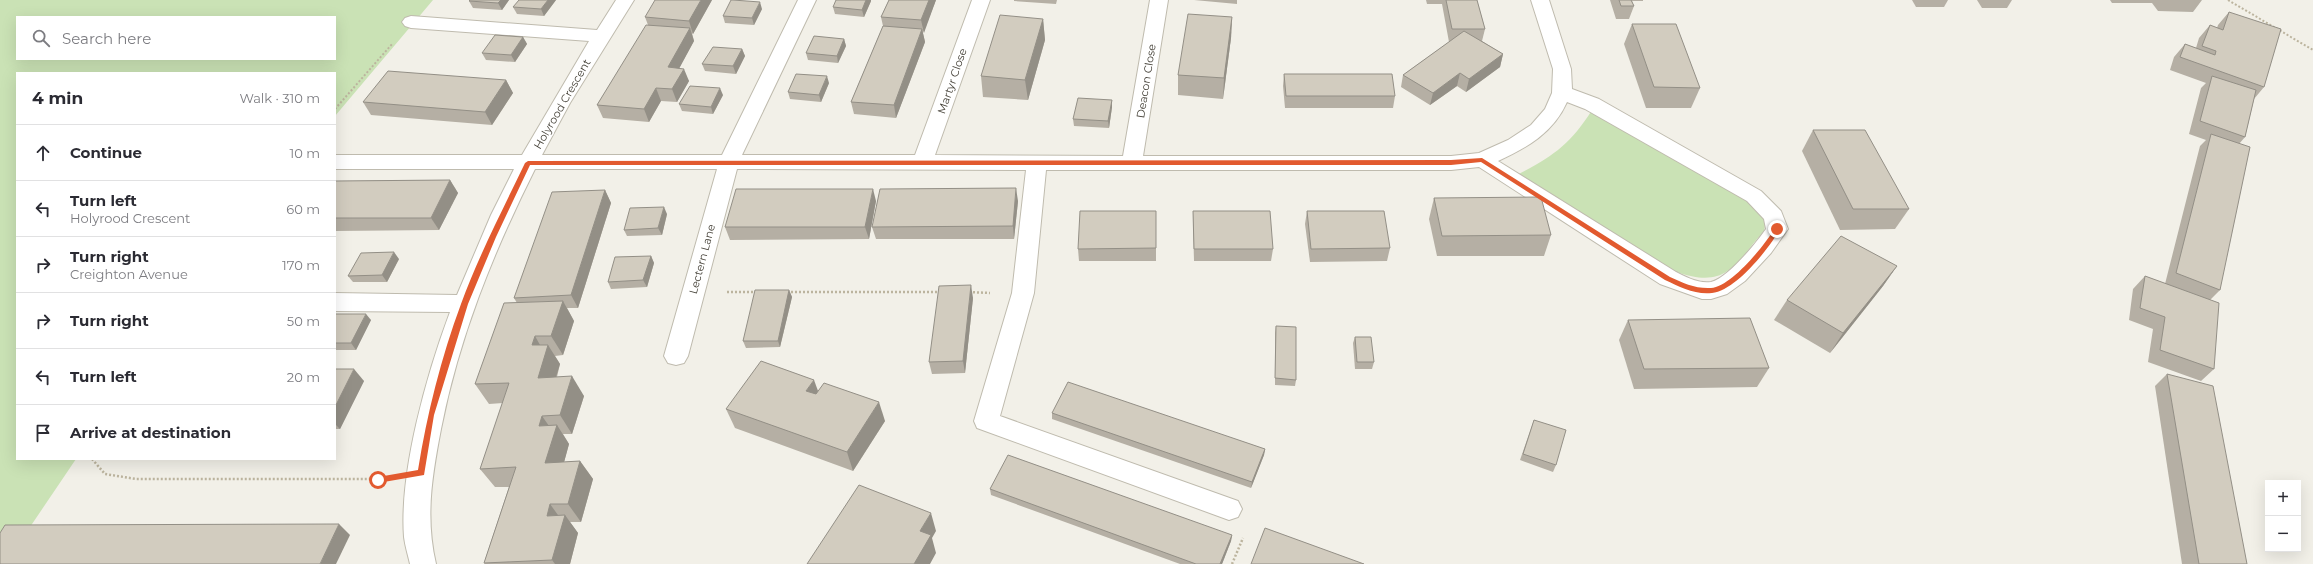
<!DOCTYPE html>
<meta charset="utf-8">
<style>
:root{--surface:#fff;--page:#f2f2f3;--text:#2b2b33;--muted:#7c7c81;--line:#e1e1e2}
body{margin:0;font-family:Montserrat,sans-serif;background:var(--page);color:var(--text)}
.controls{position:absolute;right:12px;bottom:12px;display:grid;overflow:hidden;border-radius:0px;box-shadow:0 4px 16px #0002}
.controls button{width:36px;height:36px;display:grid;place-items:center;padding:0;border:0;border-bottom:1px solid var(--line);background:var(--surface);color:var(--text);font:20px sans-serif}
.stop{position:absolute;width:12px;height:12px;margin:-9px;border:3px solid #e25a2f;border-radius:50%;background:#fff}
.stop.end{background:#e25a2f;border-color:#fff;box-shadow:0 1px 4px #0008}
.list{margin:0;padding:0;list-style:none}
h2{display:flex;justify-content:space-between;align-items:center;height:52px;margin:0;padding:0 16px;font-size:17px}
h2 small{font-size:13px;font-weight:400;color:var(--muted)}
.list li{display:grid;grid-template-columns:26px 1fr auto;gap:12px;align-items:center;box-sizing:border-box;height:56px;padding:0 16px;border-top:1px solid var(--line)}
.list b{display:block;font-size:15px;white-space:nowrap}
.list p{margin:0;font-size:13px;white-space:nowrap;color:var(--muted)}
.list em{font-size:13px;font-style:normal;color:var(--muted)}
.icon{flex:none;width:22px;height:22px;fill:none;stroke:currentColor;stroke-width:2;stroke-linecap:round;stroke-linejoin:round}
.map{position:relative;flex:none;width:2313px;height:564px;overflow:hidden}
.search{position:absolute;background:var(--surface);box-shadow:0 4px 16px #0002;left:16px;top:16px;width:320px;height:44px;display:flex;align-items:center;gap:10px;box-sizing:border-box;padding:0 14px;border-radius:0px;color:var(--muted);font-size:15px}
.panel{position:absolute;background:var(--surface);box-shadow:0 4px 16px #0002;left:16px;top:72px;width:320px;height:388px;border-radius:0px}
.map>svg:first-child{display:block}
.green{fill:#cae2b5;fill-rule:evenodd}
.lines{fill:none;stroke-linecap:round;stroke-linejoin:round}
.minor-casing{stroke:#bfbbae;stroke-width:2}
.path-far1{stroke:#bcb49e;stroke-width:2;stroke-dasharray:2 2;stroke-linecap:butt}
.path{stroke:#bcb49e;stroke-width:2.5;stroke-dasharray:2 2;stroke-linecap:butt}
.minor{fill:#fff;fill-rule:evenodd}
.wall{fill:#b5afa4}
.shaded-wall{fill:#938f86}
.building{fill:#d2ccbf;stroke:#938f86}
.route{fill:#e25a2f}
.labels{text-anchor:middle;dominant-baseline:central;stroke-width:3;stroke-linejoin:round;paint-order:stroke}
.street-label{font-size:11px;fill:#444037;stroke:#fff}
</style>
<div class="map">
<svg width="2313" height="564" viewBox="0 0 2313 564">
<rect width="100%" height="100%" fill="#f2f0e8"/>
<g class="green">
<path d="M0 0H433L335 116V73H17V459H76L5 564H0ZM17 17H335V59H17Z"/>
<path d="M1592 110 1744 196C1755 206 1768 214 1764 231 1733 266 1727 289 1676 272L1517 175C1553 156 1570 145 1592 110Z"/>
</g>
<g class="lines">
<defs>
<path id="minor" d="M616 0H634L570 103 542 155H722L798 0H816L742 155H915L972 0H990L935 155 1123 156 1150 0H1168L1143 156H1451L1479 153 1508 140 1531 125 1545 109 1552 93 1553 69 1531 0H1549L1571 69 1572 89 1599 99 1761 191 1781 211 1788 229 1771 253 1745 281 1727 294 1711 299H1702L1660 284 1479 167 1451 170H1046L1034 293 1000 416 1238 501 1242 509 1238 517 1229 520 977 428 974 421 1012 293 1026 170 737 169 688 356 684 363 676 365 668 363 664 356 717 169H535C493 253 459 337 441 429 432 476 425 517 436 564H410C408 555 405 546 404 537 399 472 427 373 450 312L335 311V293L457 295 491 215 514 169H335V155H522L589 41 411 28 405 26 402 22 405 18 411 16 597 30ZM1567 102 1585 109 1747 201 1764 219 1766 229C1756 243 1728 278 1711 282 1699 284 1686 277 1676 272L1498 161C1528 147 1553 133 1567 102Z"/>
</defs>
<use href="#minor" class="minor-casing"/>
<g class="path-far1">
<polyline points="2228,0 2313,50"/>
<polyline points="335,109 393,43"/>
</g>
<g class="path">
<polyline points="727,292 758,292"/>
<polyline points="787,292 940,292"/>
<polyline points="969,292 990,293"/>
<polyline points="92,459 105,474 136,479 384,479"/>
<polyline points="1232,564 1243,538"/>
</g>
<use href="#minor" class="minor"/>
</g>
<g class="wall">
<polygon points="470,0 509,0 502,10 473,8 469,1"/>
<polygon points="556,0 544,16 517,14 513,7"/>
<polygon points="712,0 693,34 692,33 694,41 679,68 689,81 677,102 661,101 649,122 603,118 597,105 648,25 645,17"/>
<polygon points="889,0 936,0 923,33 925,42 896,118 854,114 851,102 883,26 881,17"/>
<polygon points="1014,0 1057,0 1056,4 1014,1"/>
<polygon points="1194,0 1237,0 1237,4"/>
<polygon points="1426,0 1477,0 1485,29 1482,41 1503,54 1500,67 1466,92 1457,86 1430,105 1401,87 1403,75 1449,42 1442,4 1427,4"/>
<polygon points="1608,0 1643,0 1643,1 1632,1 1634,6 1629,19 1616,19 1610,0"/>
<polygon points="1912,0 1948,0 1944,7 1916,7"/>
<polygon points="1977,0 2012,0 2007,8 1982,8"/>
<polygon points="2110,0 2202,0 2193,12 2158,11 2152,3 2112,3"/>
<polygon points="871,1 864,17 835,14 833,7"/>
<polygon points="762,9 754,25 725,23 723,16"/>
<polygon points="2229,12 2264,87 2254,99 2245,137 2239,144 2220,290 2210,300 2214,369 2201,381 2148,362 2153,329 2129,320 2133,289 2145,276 2165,284 2200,146 2206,140 2189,134 2201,88 2206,83 2170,70 2174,57 2185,44 2196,48 2199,38 2210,25 2217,28 2218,25"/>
<polygon points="1232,17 1231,38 1223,99 1178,95 1178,75"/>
<polygon points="1043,19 1045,40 1028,100 983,97 981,76"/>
<polygon points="1632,24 1700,88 1691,108 1646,108 1624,44"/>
<polygon points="523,37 527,44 515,62 486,60 482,53"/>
<polygon points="844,39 846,46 838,63 808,60 806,53"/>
<polygon points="742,49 745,56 736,74 705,71 702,64"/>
<polygon points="1284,74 1395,96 1393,108 1285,108 1283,86"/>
<polygon points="506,80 513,93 492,125 371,115 363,102"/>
<polygon points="829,83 821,102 790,99 788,92"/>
<polygon points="723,95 713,114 682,111 679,104"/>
<polygon points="1112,100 1112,107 1109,128 1074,126 1073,119"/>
<polygon points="1813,130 1909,209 1895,229 1840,230 1802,151"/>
<polygon points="450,180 458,193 439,230 335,231 335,181"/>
<polygon points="605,190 611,203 578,308 567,308 574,321 563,355 555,356 560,364 557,377 584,396 572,434 563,434 569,444 564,462 580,461 593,479 581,522 570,522 578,533 570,564 485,564 484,563 509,487 495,487 480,469 503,403 489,404 475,384 517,303 514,298"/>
<polygon points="1434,198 1551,235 1544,256 1437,256 1429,219"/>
<polygon points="876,201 869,239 730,240 725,227"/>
<polygon points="1018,201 1014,239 876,239 872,227"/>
<polygon points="1156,211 1156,261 1079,261 1078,249"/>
<polygon points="1193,211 1273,249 1271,261 1194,261 1193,224"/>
<polygon points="1307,211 1390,248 1387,261 1310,262 1305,224"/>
<polygon points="667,214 662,235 627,236 624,230"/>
<polygon points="651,256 654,263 647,287 611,289 608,282"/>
<polygon points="399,259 387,282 353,282 348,276"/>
<polygon points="1897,266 1883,286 1830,353 1774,320 1787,300"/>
<polygon points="789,290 792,297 780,347 746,348 743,341"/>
<polygon points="973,298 965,373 932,374 929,362"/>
<polygon points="335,314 371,320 356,350 335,350"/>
<polygon points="1628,320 1769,368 1757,387 1634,389 1619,340"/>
<polygon points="1276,326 1296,380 1295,386 1275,385 1275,333"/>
<polygon points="1355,337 1374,362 1372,369 1355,369 1353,343"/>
<polygon points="335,369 364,381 340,429 335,429"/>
<polygon points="2167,374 2247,564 2182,564 2155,386"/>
<polygon points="818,391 885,421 853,471 735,428 726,409"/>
<polygon points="1052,413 1265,449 1264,455 1251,488 1052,419"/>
<polygon points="1534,420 1556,465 1553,472 1520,460"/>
<polygon points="990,489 1232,535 1231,541 1222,564 1180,564 991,495"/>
</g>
<g class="shaded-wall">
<polygon points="501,0 509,0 502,10 498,3"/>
<polygon points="548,0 556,0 544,16 541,9"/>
<polygon points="701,0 712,0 693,34 689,21"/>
<polygon points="866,0 871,0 871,1 864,17 862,10"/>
<polygon points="929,0 936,0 924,33 921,20"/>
<polygon points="760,2 762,9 754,25 752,18"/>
<polygon points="1232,17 1231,38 1223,99 1224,78"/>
<polygon points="1043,19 1045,40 1028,100 1025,80"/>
<polygon points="690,28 694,41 673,80 668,67"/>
<polygon points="922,29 925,42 896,118 894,105"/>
<polygon points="523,37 527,44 515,62 511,55"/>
<polygon points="844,39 846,46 838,63 837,56"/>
<polygon points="742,49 745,56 736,74 733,66"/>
<polygon points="1503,54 1500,67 1466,92 1469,79"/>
<polygon points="684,69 689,81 677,102 672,89"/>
<polygon points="1460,73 1457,86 1430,105 1433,93"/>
<polygon points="827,76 829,83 821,102 819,95"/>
<polygon points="506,80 513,93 492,125 485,112"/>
<polygon points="656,88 661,101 649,122 644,109"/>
<polygon points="720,88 723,95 713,114 711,107"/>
<polygon points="1112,100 1112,107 1109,128 1108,121"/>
<polygon points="450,180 458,193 439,230 431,218"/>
<polygon points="1016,188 1018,201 1014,239 1013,226"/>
<polygon points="873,189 876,201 869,239 865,227"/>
<polygon points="605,190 611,203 578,308 571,295"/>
<polygon points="664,207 667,214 662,235 658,228"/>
<polygon points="394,252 399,259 387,282 382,275"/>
<polygon points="651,256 654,263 647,287 643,280"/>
<polygon points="1897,266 1883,286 1830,353 1843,333"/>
<polygon points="971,285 973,298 965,373 963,361"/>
<polygon points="789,290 792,297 780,347 778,341"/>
<polygon points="563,301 574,321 563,355 551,336"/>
<polygon points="366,314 371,320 356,350 351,343"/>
<polygon points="535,336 545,354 548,345 560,364 550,397 538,378 532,345"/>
<polygon points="354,369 364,381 340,429 335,424 335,407"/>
<polygon points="572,376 584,396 572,434 560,415"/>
<polygon points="814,380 821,399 806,391"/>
<polygon points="879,402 885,421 853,471 847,452"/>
<polygon points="542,416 554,433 557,425 569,444 559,481 545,463 539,426"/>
<polygon points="1265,449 1264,455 1251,488 1252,482"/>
<polygon points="580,461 593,479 581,522 568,504"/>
<polygon points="550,504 563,522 565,515 578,533 570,564 555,564 552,560 547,516"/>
<polygon points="931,513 936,531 932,538 936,553 930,564 914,564 920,531"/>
<polygon points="339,524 350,535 336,564 320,564"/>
<polygon points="1232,535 1231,541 1222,564 1220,564"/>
</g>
<g class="building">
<polygon points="470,0 501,0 498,3 469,1"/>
<polygon points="519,0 548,0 541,9 513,7"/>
<polygon points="655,0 701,0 689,21 645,17"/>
<polygon points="731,0 733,0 760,2 752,18 723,16"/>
<polygon points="836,0 866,0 862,10 833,7"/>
<polygon points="889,0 929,0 921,20 881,17"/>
<polygon points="1446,0 1477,0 1485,29 1452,29"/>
<polygon points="1619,0 1631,0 1634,6 1621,6"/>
<polygon points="2229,12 2281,29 2264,87 2180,57 2185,44 2215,55 2216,51 2202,46 2210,25 2223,30"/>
<polygon points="1188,14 1232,17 1224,78 1178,75"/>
<polygon points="1000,15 1043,19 1025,80 981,76"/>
<polygon points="1632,24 1676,24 1700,88 1654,87"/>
<polygon points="646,25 690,28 668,67 684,69 672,89 656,88 644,109 597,105"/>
<polygon points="883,26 922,29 894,105 851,102"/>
<polygon points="1464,31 1503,54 1469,79 1460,73 1433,93 1403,75"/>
<polygon points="495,35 523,37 511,55 482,53"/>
<polygon points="814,36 844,39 837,56 806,53"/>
<polygon points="713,47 742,49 733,66 702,64"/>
<polygon points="388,71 506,80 485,112 363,102"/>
<polygon points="796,74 827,76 819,95 788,92"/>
<polygon points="1284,74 1392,74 1395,96 1286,96"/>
<polygon points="2212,76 2256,90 2245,137 2200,121"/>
<polygon points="690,86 720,88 711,107 679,104"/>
<polygon points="1078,98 1112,100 1108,121 1073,119"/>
<polygon points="1813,130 1865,130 1909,209 1853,209"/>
<polygon points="2211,134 2250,147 2220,290 2176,273"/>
<polygon points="450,180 431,218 335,218 335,181"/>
<polygon points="1016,188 1013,226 872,227 880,189"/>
<polygon points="736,189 873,189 865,227 725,227"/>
<polygon points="605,190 571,295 514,298 552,192"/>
<polygon points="1541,197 1551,235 1442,236 1434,198"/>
<polygon points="664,207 658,228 624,230 630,208"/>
<polygon points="1080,211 1156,211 1156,248 1078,249"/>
<polygon points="1193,211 1270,211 1273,249 1194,249"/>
<polygon points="1307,211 1384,211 1390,248 1311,249"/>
<polygon points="1841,236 1897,266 1843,333 1787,300"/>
<polygon points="394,252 382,275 348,276 361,253"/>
<polygon points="651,256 643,280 608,282 615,257"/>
<polygon points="2145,276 2219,303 2214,369 2160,350 2165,317 2140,308"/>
<polygon points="971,285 963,361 929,362 939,286"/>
<polygon points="755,290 789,290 778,341 743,341"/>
<polygon points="563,301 551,336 535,336 532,345 548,345 538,378 572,376 560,415 542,416 539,426 557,425 545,463 580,461 568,504 550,504 547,516 565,515 552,560 484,563 516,467 480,469 509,383 475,384 504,303"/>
<polygon points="335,314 366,314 351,343 335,343"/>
<polygon points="1750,318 1769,368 1644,369 1628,320"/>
<polygon points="1276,326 1296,327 1296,380 1275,378"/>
<polygon points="1355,337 1371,337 1374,362 1357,362"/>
<polygon points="761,361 814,380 806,391 816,394 824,383 879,402 847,452 726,409"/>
<polygon points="335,369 354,369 335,407"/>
<polygon points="2167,374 2213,386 2247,564 2199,564"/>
<polygon points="1068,382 1265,449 1252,482 1052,413"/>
<polygon points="1534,420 1566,430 1556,465 1523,454"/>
<polygon points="1008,455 1232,535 1220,564 1196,564 990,489"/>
<polygon points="859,485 931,513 920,531 931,535 914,564 807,564"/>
<polygon points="339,524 320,564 0,564 0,533 5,525"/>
<polygon points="1265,528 1364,564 1251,564"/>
</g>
<path class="route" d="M1482 158 1670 277C1683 283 1696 289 1711 288 1731 287 1765 245 1775 228L1780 229C1769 249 1735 291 1712 293 1695 295 1680 287 1665 280L1481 162 1451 165H530L496 237 468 304 434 415 424 475 378 483 375 480 378 477 418 470C427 414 441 358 461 304 479 255 503 209 525 163L528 161 1451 160Z"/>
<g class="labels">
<g class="street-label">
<text transform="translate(952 81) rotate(-71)">Martyr Close</text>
<text transform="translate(1146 81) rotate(-81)">Deacon Close</text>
<text transform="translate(562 104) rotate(-60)">Holyrood Crescent</text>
<text transform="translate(702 259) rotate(-75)">Lectern Lane</text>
</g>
</g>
</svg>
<div class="controls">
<button>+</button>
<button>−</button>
</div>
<div class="stop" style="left:378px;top:480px"></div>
<div class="stop end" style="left:1777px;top:229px"></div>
<div class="search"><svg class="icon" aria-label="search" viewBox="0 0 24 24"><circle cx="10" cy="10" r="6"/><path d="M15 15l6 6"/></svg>Search here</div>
<section class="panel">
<h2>4 min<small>Walk · 310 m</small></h2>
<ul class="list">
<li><svg class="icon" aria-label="ahead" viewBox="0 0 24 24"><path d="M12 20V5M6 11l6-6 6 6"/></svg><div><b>Continue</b></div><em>10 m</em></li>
<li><svg class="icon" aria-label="left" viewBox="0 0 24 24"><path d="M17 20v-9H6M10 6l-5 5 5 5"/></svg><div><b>Turn left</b><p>Holyrood Crescent</p></div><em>60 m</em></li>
<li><svg class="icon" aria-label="right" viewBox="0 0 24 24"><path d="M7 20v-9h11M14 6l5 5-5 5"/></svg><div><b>Turn right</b><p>Creighton Avenue</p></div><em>170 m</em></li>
<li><svg class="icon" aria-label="right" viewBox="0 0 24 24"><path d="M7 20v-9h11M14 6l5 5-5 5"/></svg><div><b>Turn right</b></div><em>50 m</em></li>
<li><svg class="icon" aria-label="left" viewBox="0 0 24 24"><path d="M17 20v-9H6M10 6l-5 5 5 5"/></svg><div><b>Turn left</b></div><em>20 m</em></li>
<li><svg class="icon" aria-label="arrive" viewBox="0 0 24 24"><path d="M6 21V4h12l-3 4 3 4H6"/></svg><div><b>Arrive at destination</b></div></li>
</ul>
</section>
</div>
